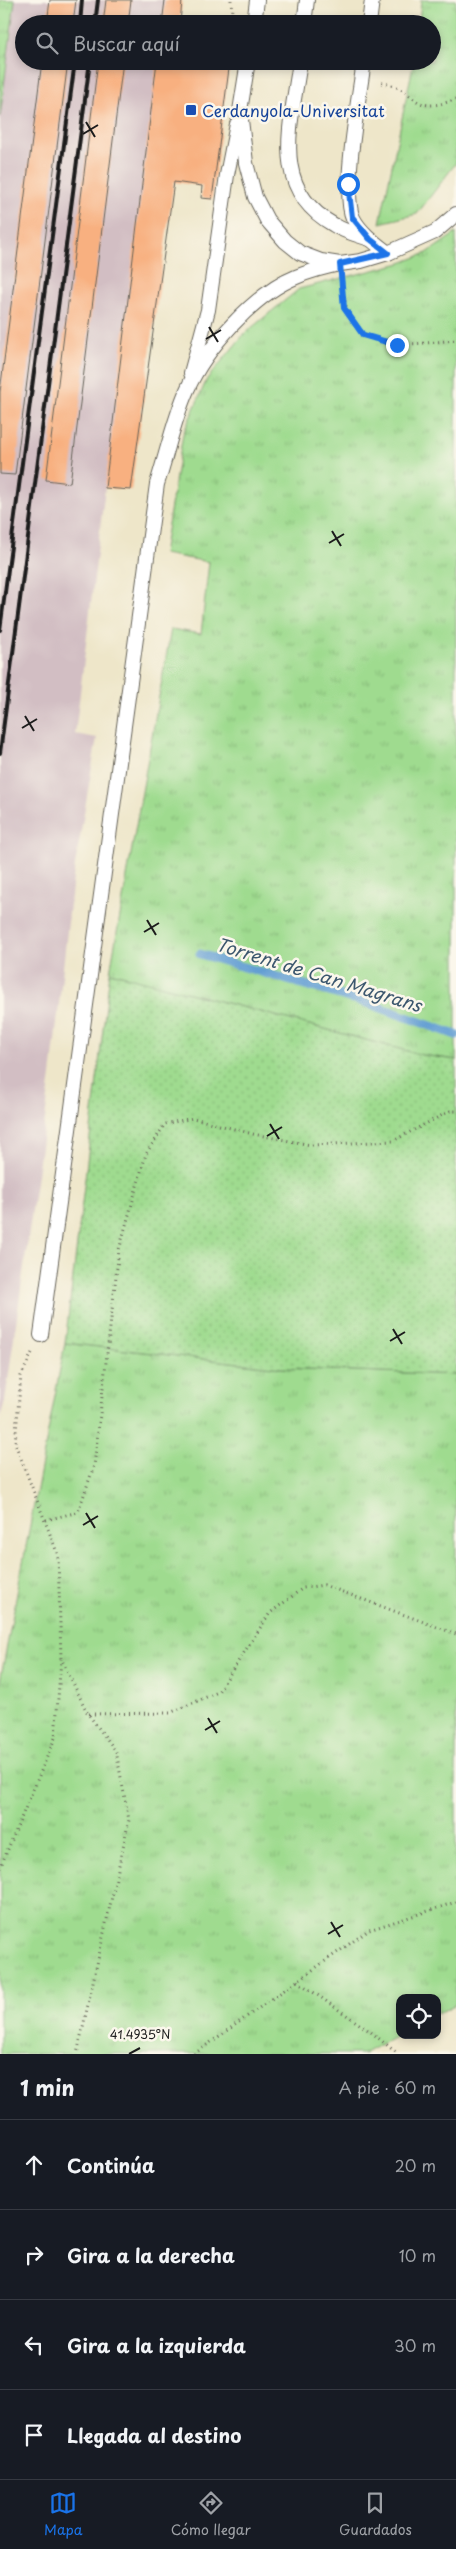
<!DOCTYPE html>
<html lang="es">
<meta charset="utf-8">
<style>
:root{--surface:#171b24;--page:#242831;--text:#f1f3f6;--muted:#9ea1a6;--line:#363941;--accent:#1a73e8}
body{margin:0;font-family:"Playpen Sans",sans-serif;background:var(--page);color:var(--text)}
.controls{position:absolute;right:15px;bottom:15px;display:grid;overflow:hidden;border-radius:10px;box-shadow:0 2px 8px #0003}
.controls button{width:45px;height:45px;display:grid;place-items:center;padding:0;border:0;border-bottom:1px solid var(--line);background:var(--surface);color:var(--text);font:25px sans-serif}
.stop{position:absolute;width:15px;height:15px;margin:-11px;border:4px solid #1a73e8;border-radius:50%;background:#fff}
.stop.end{background:#1a73e8;border-color:#fff;box-shadow:0 1px 5px #0008}
.list{margin:0;padding:0;list-style:none}
h2{display:flex;justify-content:space-between;align-items:center;height:65px;margin:0;padding:0 20px;font-size:21px}
h2 small{font-size:16px;font-weight:400;color:var(--muted)}
.list li{display:grid;grid-template-columns:32px 1fr auto;gap:15px;align-items:center;box-sizing:border-box;height:90px;padding:0 20px;border-top:1px solid var(--line)}
.list b{display:block;font-size:19px;white-space:nowrap}
.list em{font-size:16px;font-style:normal;color:var(--muted)}
.icon{flex:none;width:28px;height:28px;fill:none;stroke:currentColor;stroke-width:2;stroke-linecap:round;stroke-linejoin:round}
.map{position:relative;flex:none;width:456px;height:2054px;overflow:hidden}
.search{position:absolute;background:var(--surface);box-shadow:0 2px 8px #0003;left:15px;right:15px;top:15px;height:55px;display:flex;align-items:center;gap:12px;box-sizing:border-box;padding:0 18px;border-radius:28px;color:var(--muted);font-size:19px}
.sheet{height:425px;background:var(--surface)}
nav{display:flex;justify-content:space-around;align-items:center;box-sizing:border-box;height:70px;border-top:1px solid var(--line);background:var(--surface);font-size:14px;color:var(--muted)}
nav a{display:grid;justify-items:center;gap:2px}
nav .on{color:var(--accent)}
.map>svg:first-child{display:block}
.industrial{fill:#d2bec3}
.grass{fill:url(#grass-tufts);stroke:#5e7c56}
.park{fill:url(#park-dots);stroke:#5e7c56}
.lines{fill:none;stroke-linecap:round;stroke-linejoin:round}
.stream{stroke:#639fd3;stroke-width:9}
.building{fill:#f8b080}
.lane-casing{stroke:#666359;stroke-width:16}
.path{stroke:#666359;stroke-width:3;stroke-dasharray:1 4;stroke-linecap:butt}
.lane{stroke:#fff;stroke-width:14}
.rail{stroke:#1c1c1c;stroke-width:4}
.route{stroke:#1a73e8;stroke-width:6}
.ticks{fill:none;stroke:#1c1c1c;stroke-width:2}
.transit-dot{fill:#1a4fb4;stroke:#fbf7ec;stroke-width:2}
.labels{text-anchor:middle;dominant-baseline:central;stroke-width:5;stroke-linejoin:round;paint-order:stroke}
.transit-label{font-size:16px;fill:#164399;stroke:#fbf7ec;text-anchor:start}
.water-label{font-size:18px;font-style:italic;fill:#3c576e;stroke:#fbf7ec}
.ticks-label{font-size:12px;text-anchor:middle;fill:#1c1c1c;stroke:#fbf7ec;stroke-width:5;stroke-linejoin:round;paint-order:stroke}
</style>
<div class="map">
<svg width="456" height="2054" viewBox="0 0 456 2054">
<defs>
<pattern id="grass-tufts" width="24" height="20" patternUnits="userSpaceOnUse" patternTransform="scale(1.25)"><rect width="24" height="20" fill="#9fdb8f"/><path d="M3 7l-1-3M5 7V3M7 7l1-3M15 17l-1-3M17 17v-4M19 17l1-3" fill="none" stroke="#88bb7b"/></pattern>
<pattern id="park-dots" width="8" height="8" patternUnits="userSpaceOnUse" patternTransform="scale(1.25)"><rect width="8" height="8" fill="#9fdb8f"/><path d="M2 2h.1M6 6h.1" fill="none" stroke="#88bb7b" stroke-width="1.8" stroke-linecap="round"/></pattern>
</defs>
<rect width="100%" height="100%" fill="#fbf7ec"/>
<filter id="ink" filterUnits="userSpaceOnUse"><feTurbulence type="fractalNoise" baseFrequency=".02" numOctaves="2"/><feDisplacementMap in="SourceGraphic" scale="10" xChannelSelector="R" yChannelSelector="G"/><feConvolveMatrix kernelMatrix="1 2 1 2 8 2 1 2 1" color-interpolation-filters="sRGB"/></filter>
<filter id="wash" filterUnits="userSpaceOnUse"><feTurbulence type="fractalNoise" baseFrequency=".0096" numOctaves="4" result="noise"/><feDisplacementMap in="SourceGraphic" scale="20" xChannelSelector="R" yChannelSelector="G"/><feGaussianBlur stdDeviation="1.12" result="paint"/><feColorMatrix in="noise" values="0 0 0 0 0 0 0 0 0 0 0 0 0 0 0 0 0 1.4 0 .05"/><feComposite in="paint" operator="in"/></filter>
<g filter="url(#wash)">
<rect width="100%" height="100%" fill="#eee6c9"/>
<polygon class="industrial" points="15,0 165,0 162,24 24,24 24,61 157,61 75,734 97,738 73,877 51,1076 5,1401 0,1418 0,117"/>
<g class="grass">
<polygon points="0,0 15,0 0,117"/>
<polygon points="421,0 456,0 456,163 417,214 380,223 414,61 432,61 432,24 419,24"/>
<polygon points="456,233 456,1060 422,1055 110,972 171,629 201,634 209,562 163,554 183,434 207,379 245,333 299,289 401,263 427,253"/>
<polygon points="65,1343 282,1368 456,1375 456,2004 437,2014 437,1998 400,1998 400,2034 363,2054 0,2054 0,1682"/>
</g>
<polygon class="park" points="110,972 422,1055 456,1060 456,1375 282,1368 65,1343"/>
<g class="lines">
<polyline class="stream" points="200,954 373,1005 456,1035"/>
</g>
<g id="blocks">
<g class="building">
<polygon points="50,0 76,0 73,24 47,24"/>
<polygon points="106,0 131,0 128,24 103,24"/>
<polygon points="165,0 182,0 180,24 162,24"/>
<polygon points="42,61 68,61 15,475 0,474 0,392"/>
<polygon points="98,61 123,61 70,483 46,480"/>
<polygon points="157,61 230,61 212,199 201,198 202,186 174,182 131,490 105,488"/>
</g>
</g>
</g>
<g filter="url(#ink)">
<use href="#blocks" fill-opacity="0" stroke="#666359" stroke-width="1"/>
<g class="lines">
<defs>
<g id="lane">
<polyline points="254,24 257,0"/>
<polyline points="304,24 307,0"/>
<polyline points="369,24 372,0"/>
<polyline points="248,61 240,111 246,163 255,197 267,220 285,241 300,253 321,261 340,264 361,261 388,253 435,232 456,214"/>
<path d="M300 61C292 123 268 188 334 225 345 232 358 235 370 239"/>
<path d="M364 61C360 93 341 192 353 218 360 232 375 243 388 253"/>
<polyline points="191,373 208,310 227,175 237,124"/>
<path d="M41 1335 157 484C167 453 174 419 187 390 205 349 254 294 296 277 310 271 325 267 340 264"/>
</g>
</defs>
<use href="#lane" class="lane-casing"/>
<g class="path">
<polyline points="231,0 232,12"/>
<path d="M382 83C416 86 409 118 456 99"/>
<path d="M342 286C350 357 402 345 456 340"/>
<polyline points="32,1353 21,1376 15,1443 58,1555 61,1658 88,1714 116,1751 129,1820 77,2054"/>
<polyline points="46,1520 78,1512 94,1466 119,1250 146,1154 165,1124 193,1118 253,1134 311,1145 393,1141 450,1111 456,1111"/>
<polyline points="89,1714 170,1713 218,1692 270,1613 303,1588 324,1585 456,1634"/>
<polyline points="0,1868 55,1738 61,1659"/>
<polyline points="297,1981 371,2032 398,2054"/>
<polyline points="194,2054 369,1930 456,1902"/>
</g>
<use href="#lane" class="lane"/>
<g class="rail">
<polyline points="80,24 82,0"/>
<polyline points="95,24 98,0"/>
<polyline points="0,630 75,61"/>
<polyline points="0,753 90,61"/>
</g>
</g>
</g>
<g class="lines" filter="url(#ink)">
<polyline class="route" points="348,184 352,217 370,239 388,253 340,264 344,308 363,335 397,345"/>
</g>
<path class="ticks" d="M86 122 95 137M83 134 98 125M209 327 218 342M206 339 221 330M332 531 341 546M329 543 344 534M25 716 34 731M22 728 37 719M147 920 156 935M144 932 159 923M270 1124 279 1139M267 1136 282 1127M393 1329 402 1344M390 1341 405 1332M86 1513 95 1528M83 1525 98 1516M208 1718 217 1733M205 1730 220 1721M331 1922 340 1937M328 1934 343 1925M129 2054 140 2048"/>
<rect class="transit-dot" x="185" y="104" width="12" height="12" rx="2.5"/>
<g class="labels">
<g class="transit-label">
<text x="202" y="110">Cerdanyola-Universitat</text>
</g>
<g class="water-label">
<text transform="translate(319 974) rotate(17)">Torrent de Can Magrans</text>
</g>
</g>
<g class="ticks-label">
<text x="140" y="2039">41.4935°N</text>
</g>
</svg>
<div class="controls">
<button><svg class="icon" aria-label="locate" viewBox="0 0 24 24"><circle cx="12" cy="12" r="6"/><path d="M12 2v4M12 18v4M2 12h4M18 12h4"/></svg></button>
</div>
<div class="stop" style="left:348px;top:184px"></div>
<div class="stop end" style="left:397px;top:345px"></div>
<div class="search"><svg class="icon" aria-label="search" viewBox="0 0 24 24"><circle cx="10" cy="10" r="6"/><path d="M15 15l6 6"/></svg>Buscar aquí</div>
</div>
<section class="sheet">
<h2>1 min<small>A pie · 60 m</small></h2>
<ul class="list">
<li><svg class="icon" aria-label="ahead" viewBox="0 0 24 24"><path d="M12 20V5M6 11l6-6 6 6"/></svg><div><b>Continúa</b></div><em>20 m</em></li>
<li><svg class="icon" aria-label="right" viewBox="0 0 24 24"><path d="M7 20v-9h11M14 6l5 5-5 5"/></svg><div><b>Gira a la derecha</b></div><em>10 m</em></li>
<li><svg class="icon" aria-label="left" viewBox="0 0 24 24"><path d="M17 20v-9H6M10 6l-5 5 5 5"/></svg><div><b>Gira a la izquierda</b></div><em>30 m</em></li>
<li><svg class="icon" aria-label="arrive" viewBox="0 0 24 24"><path d="M6 21V4h12l-3 4 3 4H6"/></svg><div><b>Llegada al destino</b></div></li>
</ul>
</section>
<nav>
<a class="on"><svg class="icon" aria-label="map" viewBox="0 0 24 24"><path d="M3 6l6-2 6 2 6-2v14l-6 2-6-2-6 2zM9 4v14M15 6v14"/></svg>Mapa</a>
<a><svg class="icon" aria-label="directions" viewBox="0 0 24 24"><path d="M12 3l9 9-9 9-9-9zM9 14v-3h6M13 9l2 2-2 2"/></svg>Cómo llegar</a>
<a><svg class="icon" aria-label="saved" viewBox="0 0 24 24"><path d="M7 4h10v16l-5-4-5 4z"/></svg>Guardados</a>
</nav>
